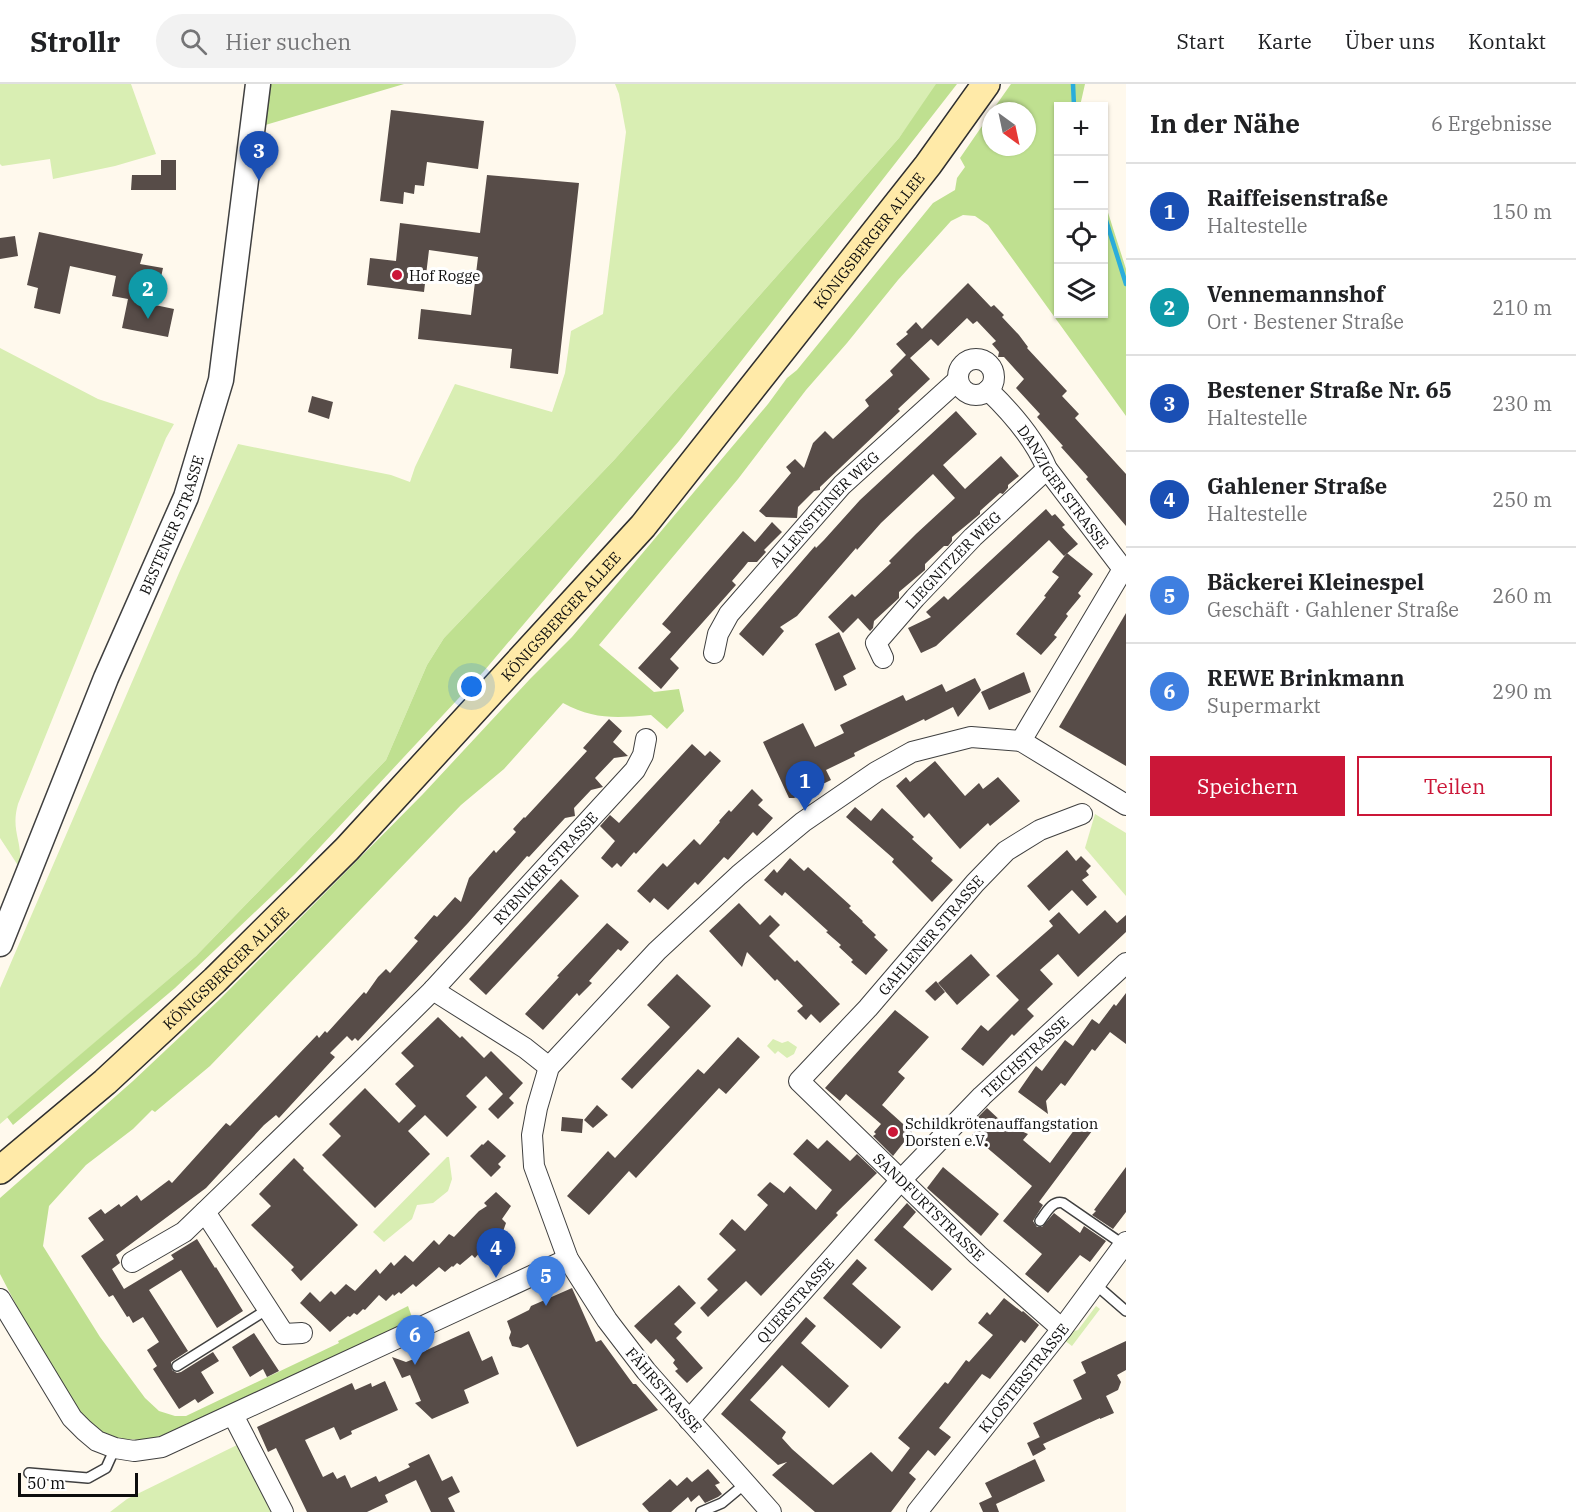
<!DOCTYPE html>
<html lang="de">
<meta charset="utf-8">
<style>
:root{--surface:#fff;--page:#f2f2f2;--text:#202124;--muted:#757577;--line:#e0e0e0;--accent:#cb1738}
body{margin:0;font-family:"IBM Plex Serif",serif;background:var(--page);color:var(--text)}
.controls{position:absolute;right:18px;top:18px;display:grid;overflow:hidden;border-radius:0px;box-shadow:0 2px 4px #0004}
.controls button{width:54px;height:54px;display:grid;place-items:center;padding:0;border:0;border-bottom:2px solid var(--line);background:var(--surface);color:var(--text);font:30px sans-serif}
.compass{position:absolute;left:982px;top:18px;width:54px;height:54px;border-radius:50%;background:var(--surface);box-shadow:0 2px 4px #0004;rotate:147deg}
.scale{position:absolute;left:18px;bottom:15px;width:120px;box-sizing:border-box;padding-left:6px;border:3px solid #0d0d0d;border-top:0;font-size:16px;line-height:21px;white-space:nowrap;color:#0d0d0d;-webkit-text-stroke:4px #fff;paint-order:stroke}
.you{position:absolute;left:472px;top:603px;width:21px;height:21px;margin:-15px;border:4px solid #fff;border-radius:50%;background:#1a73e8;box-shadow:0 0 0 9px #1a73e833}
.badge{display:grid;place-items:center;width:39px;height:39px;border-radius:50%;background:var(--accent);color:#fff;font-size:20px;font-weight:700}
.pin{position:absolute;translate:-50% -50px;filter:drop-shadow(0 2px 3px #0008)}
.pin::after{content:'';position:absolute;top:32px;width:21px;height:18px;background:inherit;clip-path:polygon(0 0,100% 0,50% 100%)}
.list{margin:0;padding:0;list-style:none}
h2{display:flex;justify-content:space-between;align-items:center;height:78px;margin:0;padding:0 24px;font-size:26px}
h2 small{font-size:20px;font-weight:400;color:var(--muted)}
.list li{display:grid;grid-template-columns:39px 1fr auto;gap:18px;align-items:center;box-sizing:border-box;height:96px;padding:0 24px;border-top:2px solid var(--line)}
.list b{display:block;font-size:22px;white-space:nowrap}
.list p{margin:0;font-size:20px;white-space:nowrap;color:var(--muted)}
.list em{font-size:20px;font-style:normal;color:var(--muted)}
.actions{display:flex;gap:12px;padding:18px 24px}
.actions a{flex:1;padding:14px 0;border:2px solid var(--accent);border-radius:0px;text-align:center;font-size:21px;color:var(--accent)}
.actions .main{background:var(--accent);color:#fff}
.icon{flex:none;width:33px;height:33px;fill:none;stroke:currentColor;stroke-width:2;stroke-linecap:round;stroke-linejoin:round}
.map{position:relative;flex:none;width:1126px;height:1428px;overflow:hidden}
header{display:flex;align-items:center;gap:36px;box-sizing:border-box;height:84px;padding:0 30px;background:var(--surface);border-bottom:2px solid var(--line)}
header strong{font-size:28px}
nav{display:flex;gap:33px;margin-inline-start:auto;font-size:21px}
.search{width:420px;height:54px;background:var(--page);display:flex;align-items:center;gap:15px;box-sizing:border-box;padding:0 21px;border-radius:33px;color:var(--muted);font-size:22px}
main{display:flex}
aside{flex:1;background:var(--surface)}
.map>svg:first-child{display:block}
.green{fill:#d9eeb3}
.forest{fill:#bfe090}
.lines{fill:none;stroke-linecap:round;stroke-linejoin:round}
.stream{stroke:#2baddb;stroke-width:4.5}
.building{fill:#574c48}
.service-casing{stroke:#404040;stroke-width:12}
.minor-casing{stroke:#404040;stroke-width:22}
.tertiary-casing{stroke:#404040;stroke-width:27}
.secondary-casing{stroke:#2f2f2f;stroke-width:30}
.service{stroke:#fff;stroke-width:9}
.minor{stroke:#fff;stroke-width:20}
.tertiary{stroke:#fff;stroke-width:24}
.secondary{stroke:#ffeaa8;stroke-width:27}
.poi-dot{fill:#cb1738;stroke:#fff;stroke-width:2}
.labels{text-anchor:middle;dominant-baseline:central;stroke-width:6;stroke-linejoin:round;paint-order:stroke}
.street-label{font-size:15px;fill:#0d0d0d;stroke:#fff}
.poi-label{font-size:15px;fill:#0d0d0d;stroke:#fff;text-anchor:start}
</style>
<header>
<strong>Strollr</strong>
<div class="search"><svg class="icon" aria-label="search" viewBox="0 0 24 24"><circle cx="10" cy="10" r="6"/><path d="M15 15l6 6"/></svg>Hier suchen</div>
<nav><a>Start</a><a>Karte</a><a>Über uns</a><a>Kontakt</a></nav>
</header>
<main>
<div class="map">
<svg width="1126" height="1428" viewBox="0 0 1126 1428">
<rect width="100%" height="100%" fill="#fff9ed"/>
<g class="green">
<polygon points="0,0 131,0 156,70 115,82 53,95 50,75 2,82 0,80"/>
<polygon points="615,0 936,0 937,2 899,54 615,375 444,554 427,581 386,676 196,872 0,1040 0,904 179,489 238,360 391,391 410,398 415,383 455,300 552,328 565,289 571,247 603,230 626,48 619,10"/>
<path d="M0 264 98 315 174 340 166 354 18 720C10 748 24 758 19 783L0 754Z"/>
<polygon points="1095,730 1126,749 1126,812 1085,764"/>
<polygon points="773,955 782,959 788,957 797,963 794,970 787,974 778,967 775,970 767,962"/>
<polygon points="447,1073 449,1073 452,1095 448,1107 433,1119 417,1121 412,1135 384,1158 373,1148"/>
<polygon points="1096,1222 1100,1225 1072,1262 1064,1256 1070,1248 1078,1246"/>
<polygon points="237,1361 271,1428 110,1428 127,1415"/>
</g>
<g class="forest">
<polygon points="268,0 404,0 262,42"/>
<polygon points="936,0 957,0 679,357 484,587 295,790 175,904 13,1041 7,1033 196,872 386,676 427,581 444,554 615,375 899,54"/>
<path d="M1011 0H1085L1080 22H1058V230H1104V116L1126 185V332L988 141 975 132 963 131 951 137 898 196 847 259 806 306 738 395 599 561 654 608 679 605 684 627 667 645 651 631C617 634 594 636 563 619L504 685 461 721 210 982 155 1028 152 1026 133 1045 86 1081 49 1122 43 1162 100 1253 145 1314 159 1327 175 1332H186L339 1259 338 1257 408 1222 413 1236 188 1344 146 1356 121 1355 100 1347 80 1329 22 1232 0 1190V1114L133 997 218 917 423 710 530 595 572 553 768 320 787 294 797 286 933 119 955 106 957 94 965 83 960 74 991 29V63H1027V27H992Z"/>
</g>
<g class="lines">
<g class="stream">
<polyline points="1073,0 1074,22"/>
<polyline points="1104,130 1126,200"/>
</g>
</g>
<g class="building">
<polygon points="391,26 484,37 478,85 427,78 424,102 415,101 414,110 404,108 403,120 380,117"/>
<polygon points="161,76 176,76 176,106 131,106 132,91 161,91"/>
<polygon points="487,91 579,99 558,290 510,284 512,265 418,255 421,225 471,231 478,173 429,166 424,208 367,201 370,174 396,177 400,139 480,149"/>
<polygon points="39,148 143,170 140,180 163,184 155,221 174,225 168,253 122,244 128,215 112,212 116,192 70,182 60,230 34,224 38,204 27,201"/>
<polygon points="15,152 18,172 0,175 0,154"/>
<polygon points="968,199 991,223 994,221 1004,231 1002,233 1019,251 1028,263 1027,264 1067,307 1062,312 1079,330 1075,334 1126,390 1126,442 1086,395 1088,393 1061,363 1063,362 1037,333 1040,330 1016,304 1024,295 1004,273 998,273 999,268 992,260 996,257 977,237 973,240 967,234 938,262 931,255 910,274 930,295 898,325 900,327 820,403 820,406 814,407 798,423 797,434 766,433 759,427 791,389 786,383 795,375 804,384 813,359 825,347 833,355 869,322 865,316 893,291 890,287 906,271 896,260 908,250 906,248 916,238 922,245"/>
<polygon points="312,312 333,318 329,335 308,328"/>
<polygon points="956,327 977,350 943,381 965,405 1001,372 1019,392 1008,401 1008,404 1003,410 1000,409 980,427 980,430 952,453 952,457 948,462 944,462 925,480 925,486 899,508 899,514 874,537 873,544 870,547 858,534 843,549 828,533 852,510 855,513 891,479 889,477 916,450 955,414 933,390 881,439 857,466 856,464 797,532 780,543 784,547 763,572 739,550 815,462 816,464 824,456 860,416"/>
<polygon points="1046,425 1052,432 1055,430 1065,441 1062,443 1078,460 1064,472 1049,456 936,562 921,569 908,544 931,533 926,528 944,512 948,516 950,514"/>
<polygon points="772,438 782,448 764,466 766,468 757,478 748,478 744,483 732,497 736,501 670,575 679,584 661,605 638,584 671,548 662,540 743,447 755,458"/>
<polygon points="1067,469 1093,490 1078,509 1081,512 1066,530 1068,532 1054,551 1057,553 1041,571 1016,550 1046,513 1044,512 1059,493 1052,488"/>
<polygon points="1126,529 1126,682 1059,643"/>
<polygon points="839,548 856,585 843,592 847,601 835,607 815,560"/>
<polygon points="1024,588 1031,608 989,626 981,608"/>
<polygon points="975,594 981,606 958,633 953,623 925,637 924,635 868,662 854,669 855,672 826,686 831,696 794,714 789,714 763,658 803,639 815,663 844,649 840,641 903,611 906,617 942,600 946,608"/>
<polygon points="609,635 622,647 613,658 628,672 614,674 595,694 603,703 591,706 574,724 575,732 565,734 529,773 527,772 468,839 358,957 355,954 352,957 347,952 330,969 335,973 279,1034 276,1031 264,1041 206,1104 116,1171 120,1179 112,1185 124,1205 174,1175 171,1171 197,1155 215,1184 216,1183 243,1227 217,1244 181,1186 149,1206 188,1267 171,1278 172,1286 177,1289 181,1288 213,1268 219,1277 201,1288 214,1309 198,1319 195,1315 179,1325 153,1285 157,1282 147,1266 159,1258 143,1233 133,1239 129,1232 127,1233 113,1211 109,1213 81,1172 104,1156 88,1134 101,1125 105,1130 119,1120 121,1123 137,1111 141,1117 169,1096 172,1099 226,1039 230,1042 317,951 319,954 325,947 327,949 364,908 366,910 378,893 386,885 390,889 418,857 414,854 434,831 437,833 455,813 461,818 469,794 494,766 496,769 516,748 513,745 524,733 525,734 587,667 583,664"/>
<polygon points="692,660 705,672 710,667 721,677 636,770 634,768 621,783 617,779 612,784 601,774 615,757 600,742 610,731 619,739"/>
<polygon points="935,677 965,712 979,699 983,705 998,693 1020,717 990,742 988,739 960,765 929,729 924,734 896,702 906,693 910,698"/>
<polygon points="752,705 763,716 758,721 773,734 757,752 753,748 728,776 724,773 698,801 695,798 668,826 654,814 650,819 637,807 663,779 667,783 694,755 700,761 720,738 719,737 729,726 731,728"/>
<polygon points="855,723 871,737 882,724 914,753 912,755 933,774 931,777 953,796 932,818 892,778 894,775 846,733"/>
<polygon points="1067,766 1076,777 1081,772 1091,782 1086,787 1089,791 1082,796 1097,813 1087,822 1072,806 1049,827 1027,802"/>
<polygon points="790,774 804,787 808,783 851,822 849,824 863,837 862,838 876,851 874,853 888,866 866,891 851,878 853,876 839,863 841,861 826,848 828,847 785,808 782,812 764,796 774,785 777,789"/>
<polygon points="561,795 579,812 486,911 469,895"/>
<polygon points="739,819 760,841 770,831 780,841 769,852 795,878 797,876 840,920 820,939 811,930 806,936 797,927 803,922 777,895 775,897 747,868 742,883 709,847"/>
<polygon points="1105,826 1117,839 1126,831 1126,848 1078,893 1058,870 1040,886 1053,900 1027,925 1034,932 1014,952 1012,950 983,982 961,965 981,941 988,947 1019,916 996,892 1053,842 1049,837 1059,828 1079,850"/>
<polygon points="607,839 629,858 621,867 618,865 589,897 592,899 579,912 577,909 543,946 525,930 559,893 557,892"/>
<polygon points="971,870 990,891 957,921 938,899"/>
<polygon points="677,890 711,922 632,1005 621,995 670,943 647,921"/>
<polygon points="936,897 945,908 935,917 925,907"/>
<polygon points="1126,909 1126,960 1110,948 1095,967 1092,965 1065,1002 1061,999 1046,1017 1048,1030 1018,1008 1036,982 1042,987 1065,956 1073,962 1092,935 1099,940 1114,920 1116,922"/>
<polygon points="895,926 929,953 898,988 905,994 882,1021 912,1048 893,1072 873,1052 876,1050 874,1048 881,1040 846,1010 840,1017 825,1004"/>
<polygon points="438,933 460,954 462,952 484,974 491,967 523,999 509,1014 514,1019 498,1035 488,1025 503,1010 486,992 466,1012 477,1023 447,1053 425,1031 408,1047 430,1070 375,1124 322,1071 341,1052 329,1040 365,1004 399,1039 416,1022 395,1000 414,982 401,969"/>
<polygon points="738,953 760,973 726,1010 719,1004 636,1094 629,1087 589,1131 567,1112 608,1067 615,1074 698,985 704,990"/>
<polygon points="597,1021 608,1031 593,1044 584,1036"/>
<polygon points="987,1024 1003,1039 1028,1050 1023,1056 1050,1079 1080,1038 1092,1047 1039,1118 1043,1121 1033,1137 1037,1143 1042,1143 1054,1129 1080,1149 1084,1142 1106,1157 1090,1178 1080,1171 1048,1209 1025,1190 1042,1170 1003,1137 1032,1102 972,1051 983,1037 978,1033"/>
<polygon points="562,1033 583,1035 582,1049 561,1047"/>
<polygon points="807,1055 818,1065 827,1056 850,1077 857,1070 877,1089 836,1129 838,1131 761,1212 746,1197 708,1233 700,1224 718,1206 707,1195 736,1166 719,1150 732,1135 745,1147 768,1121 757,1111 770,1098 784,1109 790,1102 816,1126 832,1106 793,1070"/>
<polygon points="488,1056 506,1072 498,1080 501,1083 491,1093 470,1072 482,1060 483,1061"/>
<polygon points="294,1074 304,1084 303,1086 358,1141 301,1197 291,1186 294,1183 251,1141 271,1122 259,1110"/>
<polygon points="943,1083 999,1130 981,1152 927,1104"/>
<polygon points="1126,1083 1126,1128 1113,1145 1092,1131 1096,1127 1094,1126"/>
<polygon points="496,1108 511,1122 502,1135 506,1139 500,1156 490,1167 487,1164 483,1169 481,1167 475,1174 472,1171 460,1181 457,1179 453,1183 452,1182 445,1188 439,1183 416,1203 413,1200 401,1210 399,1208 394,1212 393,1210 386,1217 379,1211 365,1226 363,1225 357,1231 354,1229 350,1233 348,1232 330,1248 300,1219 310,1208 320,1218 331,1207 335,1211 346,1200 355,1207 376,1185 380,1190 391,1178 394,1182 405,1171 413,1178 434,1156 439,1161 449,1150 454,1153 479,1127 487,1122 484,1119"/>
<polygon points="907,1119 916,1128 903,1143 952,1185 932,1207 874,1156"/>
<polygon points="857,1175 867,1184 852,1200 901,1243 881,1265 823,1214"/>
<polygon points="679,1201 696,1219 674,1240 682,1248 676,1254 703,1284 687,1299 675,1287 678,1285 673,1279 675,1276 656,1255 651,1260 634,1242"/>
<polygon points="572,1204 596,1258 601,1256 633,1300 636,1300 658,1326 577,1363 528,1260 521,1264 512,1262 509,1254 511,1248 507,1237 529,1226 531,1222"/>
<polygon points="1004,1214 1022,1228 1023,1227 1039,1241 1025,1259 1021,1256 990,1295 982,1290 939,1344 951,1353 935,1372 928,1366 909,1389 916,1395 891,1428 815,1428 772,1391 787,1378 778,1381 721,1330 806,1233 816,1242 801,1259 849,1302 829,1324 782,1281 750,1316 786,1348 782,1354 792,1365 833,1401 871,1368 892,1388 910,1364 898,1354 945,1298 948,1300 966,1276 969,1278 993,1251 978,1239 987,1228 990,1231"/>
<polygon points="469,1247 482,1277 492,1272 499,1290 464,1306 469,1319 432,1335 415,1319 421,1317 410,1291 402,1294 392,1273 406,1278 419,1273 420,1269"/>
<polygon points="254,1249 279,1287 267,1293 263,1285 250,1293 232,1263"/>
<polygon points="1126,1257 1126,1286 1117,1291 1121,1298 1118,1306 1106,1312 1114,1329 1100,1335 1100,1334 1043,1360 1046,1365 1033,1372 1027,1359 1040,1353 1043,1360 1033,1339 1082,1315 1073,1296 1086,1289 1081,1278"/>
<polygon points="385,1297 398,1326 351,1347 352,1350 340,1356 334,1343 305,1356 323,1393 333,1388 337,1395 345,1391 351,1404 376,1392 379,1398 410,1383 408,1380 429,1370 442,1397 452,1392 460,1408 448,1414 455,1428 431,1428 416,1396 385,1411 388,1418 367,1428 307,1428 276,1364 268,1368 257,1343 352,1299 355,1306 371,1299 372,1303"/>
<polygon points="1035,1375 1045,1397 996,1420 999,1428 983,1428 979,1419 992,1413 985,1399"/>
<polygon points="708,1385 720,1399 715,1401 722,1410 718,1413 705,1419 699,1411 691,1418 688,1413 671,1428 649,1428 642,1420 670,1395 677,1402 687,1393 692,1398"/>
</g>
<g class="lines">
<defs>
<g id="service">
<path d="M1040 1137C1046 1129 1052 1116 1063 1119L1124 1161"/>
<polyline points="1095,1200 1126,1227"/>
<polyline points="177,1282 268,1225"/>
<polyline points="29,1389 88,1394 106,1384 115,1364"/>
<polyline points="701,1428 722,1419 746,1399"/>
</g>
<g id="minor">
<circle cx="976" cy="293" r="18"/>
<path id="s1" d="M988 306C1011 328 1035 356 1047 385L1123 485 1021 657"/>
<path id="s2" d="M714 569 718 550 729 530 842 401 958 296"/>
<path id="s3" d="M883 574 876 559 915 514 973 453 1047 385"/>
<polyline points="433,906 525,964 549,983"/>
<polyline points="205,1128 284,1250 302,1249"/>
<path id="s4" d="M132 1178 184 1148 358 980 433 906 635 686 643 671 646 655"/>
<polyline points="0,1215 72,1334 84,1346 97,1357 115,1364 134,1367 162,1363 568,1175"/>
<path id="s5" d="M1062 1245 978 1171 799 997 868 924 975 799 1006 767 1040 746 1082 730"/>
<polyline points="233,1331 283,1428"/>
<path id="s6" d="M689 1336 901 1096 982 1012 1126 879"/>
<polyline points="771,1428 646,1287 607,1236 568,1175 534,1082 532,1051 537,1024 549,983 657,867 739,791 803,738 876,688 912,668 971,653 1021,657 1126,721"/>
<path id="s7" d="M917 1428 1062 1245 1126 1158"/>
</g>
<g id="tertiary">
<path id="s8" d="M0 860 106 594 186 413 221 296 258 0"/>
</g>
<g id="secondary">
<path id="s9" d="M0 1086 105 998 215 896 347 765 643 442 928 81 986 0"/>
</g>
</defs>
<use href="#service" class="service-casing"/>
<use href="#minor" class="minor-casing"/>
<use href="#tertiary" class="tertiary-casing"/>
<use href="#secondary" class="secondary-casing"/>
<use href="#service" class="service"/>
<use href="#minor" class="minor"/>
<use href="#tertiary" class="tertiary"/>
<use href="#secondary" class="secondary"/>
</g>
<g class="poi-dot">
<circle cx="397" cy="191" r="6"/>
<circle cx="893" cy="1048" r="6"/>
</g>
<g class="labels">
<g class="street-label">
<text stroke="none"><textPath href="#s9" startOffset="1275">KÖNIGSBERGER ALLEE</textPath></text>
<text stroke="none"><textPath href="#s1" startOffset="123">DANZIGER STRASSE</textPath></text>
<text stroke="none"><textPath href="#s2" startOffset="184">ALLENSTEINER WEG</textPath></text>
<text stroke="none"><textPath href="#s8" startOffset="453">BESTENER STRASSE</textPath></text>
<text stroke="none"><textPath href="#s3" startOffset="130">LIEGNITZER WEG</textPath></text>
<text stroke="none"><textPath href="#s9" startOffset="789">KÖNIGSBERGER ALLEE</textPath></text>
<text stroke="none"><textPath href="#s4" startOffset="573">RYBNIKER STRASSE</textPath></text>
<text stroke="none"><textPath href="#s5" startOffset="558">GAHLENER STRASSE</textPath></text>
<text stroke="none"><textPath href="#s9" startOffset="303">KÖNIGSBERGER ALLEE</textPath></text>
<text stroke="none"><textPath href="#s6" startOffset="495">TEICHSTRASSE</textPath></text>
<text transform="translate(929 1123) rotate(44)">SANDFURTSTRASSE</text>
<text stroke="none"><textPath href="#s6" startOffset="160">QUERSTRASSE</textPath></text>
<text stroke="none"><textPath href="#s7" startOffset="171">KLOSTERSTRASSE</textPath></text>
<text transform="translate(664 1306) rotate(49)">FÄHRSTRASSE</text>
</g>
<g class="poi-label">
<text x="409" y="191">Hof Rogge</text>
<text x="905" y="1039">Schildkrötenauffangstation<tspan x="905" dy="17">Dorsten e.V.</tspan></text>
</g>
</g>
</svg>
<div class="controls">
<button>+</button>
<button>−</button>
<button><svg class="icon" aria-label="locate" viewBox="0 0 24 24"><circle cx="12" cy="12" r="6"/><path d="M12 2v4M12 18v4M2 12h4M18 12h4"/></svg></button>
<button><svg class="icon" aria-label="layers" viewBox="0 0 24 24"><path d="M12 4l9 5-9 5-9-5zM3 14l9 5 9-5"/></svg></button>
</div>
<svg class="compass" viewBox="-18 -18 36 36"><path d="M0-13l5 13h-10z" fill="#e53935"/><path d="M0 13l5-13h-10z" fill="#757577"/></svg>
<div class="scale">50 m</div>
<div class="you"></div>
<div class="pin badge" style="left:805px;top:727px;background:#1a4fb4">1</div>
<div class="pin badge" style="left:148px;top:235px;background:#0f9aa8">2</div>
<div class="pin badge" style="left:259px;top:97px;background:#1a4fb4">3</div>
<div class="pin badge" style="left:496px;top:1194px;background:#1a4fb4">4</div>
<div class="pin badge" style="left:546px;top:1222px;background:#3f7fe0">5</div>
<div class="pin badge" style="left:415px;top:1281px;background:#3f7fe0">6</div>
</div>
<aside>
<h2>In der Nähe<small>6 Ergebnisse</small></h2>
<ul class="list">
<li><span class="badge" style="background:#1a4fb4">1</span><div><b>Raiffeisenstraße</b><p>Haltestelle</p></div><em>150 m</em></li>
<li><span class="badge" style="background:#0f9aa8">2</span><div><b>Vennemannshof</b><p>Ort · Bestener Straße</p></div><em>210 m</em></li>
<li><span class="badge" style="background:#1a4fb4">3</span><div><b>Bestener Straße Nr. 65</b><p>Haltestelle</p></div><em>230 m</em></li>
<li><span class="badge" style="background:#1a4fb4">4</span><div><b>Gahlener Straße</b><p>Haltestelle</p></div><em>250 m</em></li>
<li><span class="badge" style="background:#3f7fe0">5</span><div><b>Bäckerei Kleinespel</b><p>Geschäft · Gahlener Straße</p></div><em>260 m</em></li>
<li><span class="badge" style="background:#3f7fe0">6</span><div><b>REWE Brinkmann</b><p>Supermarkt</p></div><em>290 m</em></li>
</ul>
<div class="actions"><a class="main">Speichern</a><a>Teilen</a></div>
</aside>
</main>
